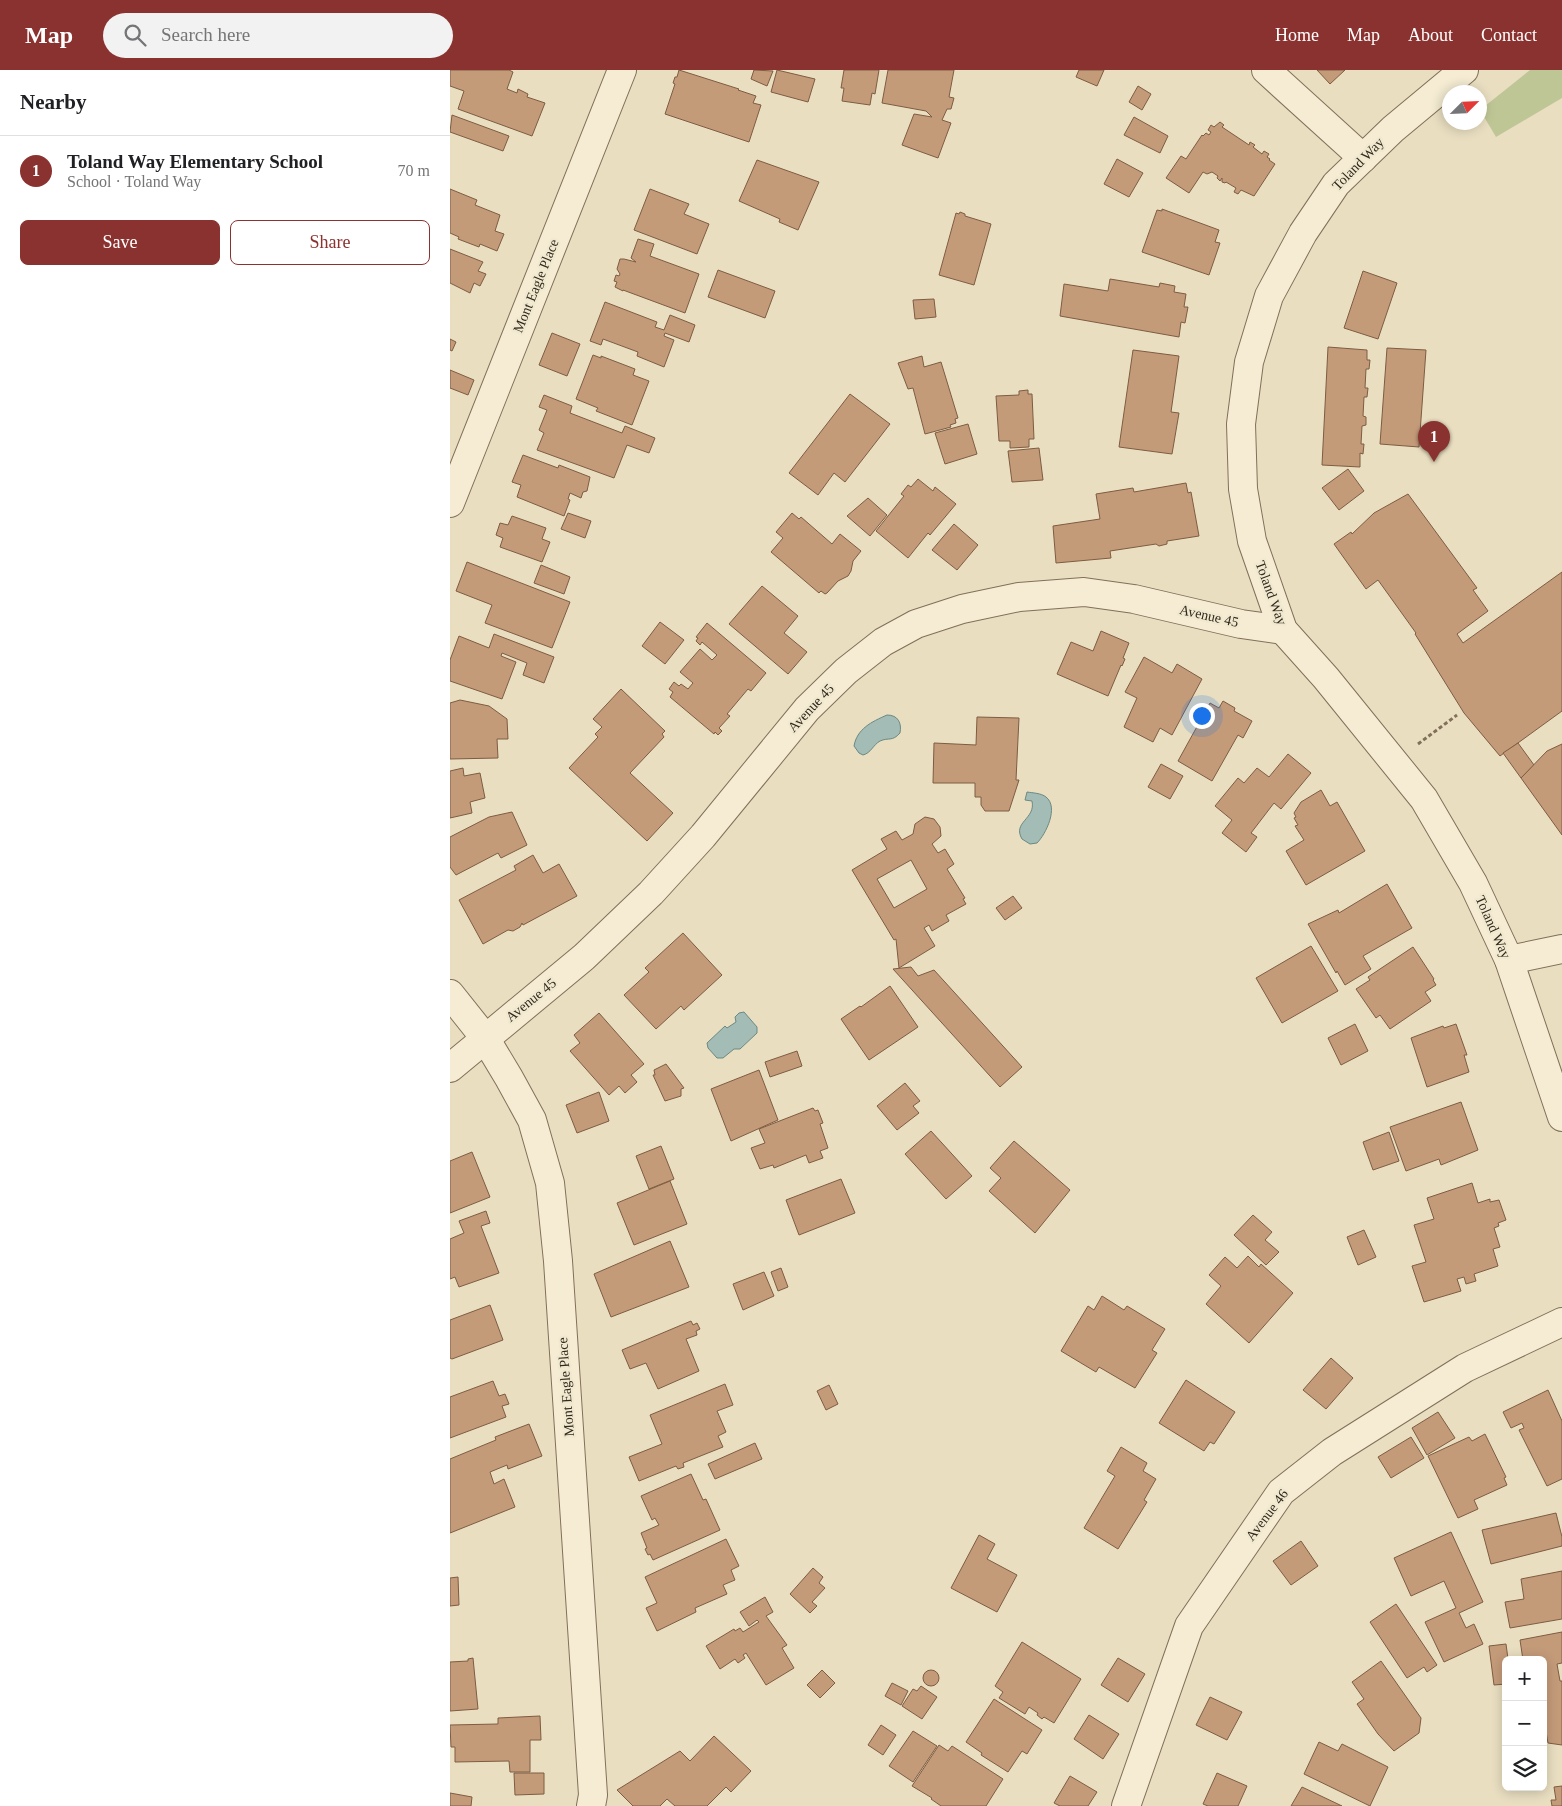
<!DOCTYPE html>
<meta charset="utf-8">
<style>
:root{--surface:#fff;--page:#f2f2f2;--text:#202124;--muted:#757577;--line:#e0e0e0;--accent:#8a322f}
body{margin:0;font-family:"Times New Roman",serif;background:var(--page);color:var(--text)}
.controls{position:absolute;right:15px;bottom:15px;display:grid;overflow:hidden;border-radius:8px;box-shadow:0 2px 12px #0003}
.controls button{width:45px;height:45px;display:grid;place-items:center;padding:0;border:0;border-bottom:1px solid var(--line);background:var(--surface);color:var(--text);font:25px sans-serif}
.compass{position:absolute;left:992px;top:15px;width:45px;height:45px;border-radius:50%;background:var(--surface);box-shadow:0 2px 12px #0003;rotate:66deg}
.you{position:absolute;left:751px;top:645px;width:18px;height:18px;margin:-12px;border:4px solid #fff;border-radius:50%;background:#1a73e8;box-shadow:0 0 0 8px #1a73e833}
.badge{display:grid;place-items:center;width:32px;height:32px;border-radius:50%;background:var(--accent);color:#fff;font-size:16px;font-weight:700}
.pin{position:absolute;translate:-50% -41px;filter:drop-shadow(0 1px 2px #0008)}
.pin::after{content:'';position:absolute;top:26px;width:18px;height:15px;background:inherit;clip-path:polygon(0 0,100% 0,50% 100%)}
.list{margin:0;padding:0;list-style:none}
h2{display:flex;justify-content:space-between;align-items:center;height:65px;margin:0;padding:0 20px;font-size:21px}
h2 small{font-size:16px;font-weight:400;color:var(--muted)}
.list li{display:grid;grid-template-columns:32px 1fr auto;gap:15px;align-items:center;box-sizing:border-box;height:70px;padding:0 20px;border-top:1px solid var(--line)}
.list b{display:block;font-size:19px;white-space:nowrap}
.list p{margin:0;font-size:16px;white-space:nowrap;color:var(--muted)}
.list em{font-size:16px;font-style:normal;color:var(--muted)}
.actions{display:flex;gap:10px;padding:15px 20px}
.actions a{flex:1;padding:11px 0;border:1px solid var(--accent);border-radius:8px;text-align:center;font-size:18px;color:var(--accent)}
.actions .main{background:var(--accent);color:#fff}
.icon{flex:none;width:28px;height:28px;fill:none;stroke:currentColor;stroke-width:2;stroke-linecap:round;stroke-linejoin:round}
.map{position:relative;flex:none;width:1112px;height:1736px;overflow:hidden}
header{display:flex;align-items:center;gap:30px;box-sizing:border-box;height:70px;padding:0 25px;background:var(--accent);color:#fff}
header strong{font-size:24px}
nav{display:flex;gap:28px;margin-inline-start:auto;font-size:18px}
.search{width:350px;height:45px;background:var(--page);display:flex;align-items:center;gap:12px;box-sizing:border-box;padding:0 18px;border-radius:28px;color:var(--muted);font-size:19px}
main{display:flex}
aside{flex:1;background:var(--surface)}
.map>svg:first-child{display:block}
.green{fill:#bfc696}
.water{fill:#a3bcb5;stroke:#6b8982}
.building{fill:#c49b79;stroke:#7e5c42;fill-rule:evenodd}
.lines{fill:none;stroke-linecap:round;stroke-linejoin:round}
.minor-casing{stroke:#81705a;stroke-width:30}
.path{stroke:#81705a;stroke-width:3;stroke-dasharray:4 2.5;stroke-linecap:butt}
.minor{stroke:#f5ecd3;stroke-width:28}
.labels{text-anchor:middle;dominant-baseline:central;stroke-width:4.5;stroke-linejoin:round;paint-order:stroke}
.street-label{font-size:14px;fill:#32281d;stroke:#f1e9cf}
</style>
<header>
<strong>Map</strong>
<div class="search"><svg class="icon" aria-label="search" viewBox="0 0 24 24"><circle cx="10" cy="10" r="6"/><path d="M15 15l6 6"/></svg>Search here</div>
<nav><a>Home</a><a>Map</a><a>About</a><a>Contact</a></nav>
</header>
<main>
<aside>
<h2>Nearby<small></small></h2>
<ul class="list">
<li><span class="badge">1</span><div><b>Toland Way Elementary School</b><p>School · Toland Way</p></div><em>70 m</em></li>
</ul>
<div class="actions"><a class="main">Save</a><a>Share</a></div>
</aside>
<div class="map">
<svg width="1112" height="1736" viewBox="0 0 1112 1736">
<rect width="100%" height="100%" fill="#e9dec0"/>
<polygon class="green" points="1080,0 1112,0 1112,28 1046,67 1030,40"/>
<g class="water">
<path d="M437 645C448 645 452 653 450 663 442 672 439 667 430 671 423 675 421 683 413 685L409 683 404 676C407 659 421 652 437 645Z"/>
<path d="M577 722C583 723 591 723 596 727 609 737 596 764 587 773L580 774 572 769C562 752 586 749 582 731L575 730Z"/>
<polygon points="294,942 307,957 307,963 290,979 284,979 273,988 267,988 258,978 257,973 275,956 277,958 286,952 285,947 289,943"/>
</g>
<g class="building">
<polygon points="0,0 59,0 63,2 57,19 67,23 68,19 78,24 77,27 95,33 82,66 8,39 14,21 0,16"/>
<polygon points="229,0 289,19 288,20 306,26 303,33 311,35 299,72 215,44 225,14 223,13 225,7 227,7"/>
<polygon points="304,0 323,1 317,16 301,9"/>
<polygon points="327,0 365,9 358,32 321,22"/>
<polygon points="394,0 429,0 425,24 422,23 420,35 392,31 394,18 391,18"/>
<polygon points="438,0 504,0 499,27 504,28 501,39 497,39 492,50 501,53 488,88 452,75 464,44 482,47 476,41 432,33"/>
<polygon points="629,0 654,0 647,16 626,7"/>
<polygon points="867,0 895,0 880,14"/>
<polygon points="688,16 701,24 692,40 679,32"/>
<polygon points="2,45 59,66 53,81 0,62"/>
<polygon points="684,47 718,66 710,83 674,65"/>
<polygon points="770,52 774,55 772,57 799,75 800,72 805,75 803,77 812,84 814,81 819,84 817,87 820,89 819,90 825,94 804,126 791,120 788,124 784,122 786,118 776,112 775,113 772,112 772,108 770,111 767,108 768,106 762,102 757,104 753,102 739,123 716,108 731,86 736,89 752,65 753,66 756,63 759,65 761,62 758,60 761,55 764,57"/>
<polygon points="667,89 693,103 679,127 654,114"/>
<polygon points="307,90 369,112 348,160 329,152 330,149 289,131"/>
<polygon points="0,119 27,130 25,135 50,145 45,161 54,164 47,181 30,174 29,177 8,169 9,167 0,163"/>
<polygon points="200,119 239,134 234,144 259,154 247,184 184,160"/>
<polygon points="712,139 769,160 765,172 770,173 759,205 692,182 707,140 712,141"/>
<polygon points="510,142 515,144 515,146 541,154 524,215 489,205 506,143 509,144"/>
<polygon points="188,169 204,174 200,186 249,204 235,243 173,220 173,221 165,217 167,212 164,211 166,205 169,206 170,204 167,199 170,189 174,189 186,192 181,188"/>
<polygon points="0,179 33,192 28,201 36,204 30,216 24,213 20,223 0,213"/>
<polygon points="268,200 325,221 315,248 258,227"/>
<polygon points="913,201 947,213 928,269 894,258"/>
<polygon points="660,209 709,217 710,213 725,216 724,222 736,224 734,237 738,237 735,253 731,252 729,267 610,246 614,214 658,221"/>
<polygon points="484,229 486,247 465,249 463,230"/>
<polygon points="155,232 207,252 205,257 214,260 220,245 245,255 239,272 215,263 214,266 224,270 214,297 187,286 188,282 153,269 151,275 140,271"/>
<polygon points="102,263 130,274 117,306 89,295"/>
<polygon points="0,269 6,272 2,281 0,280"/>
<polygon points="878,277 917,280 917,290 920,290 919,299 916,299 915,318 918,318 917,327 914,327 913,346 916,347 916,355 912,356 911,374 914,374 913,384 910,383 910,397 872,395"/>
<polygon points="937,278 976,280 969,377 930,374"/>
<polygon points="683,280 729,286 721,342 729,343 722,384 669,377"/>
<polygon points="143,285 151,288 151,286 185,299 183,305 199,311 182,355 146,341 148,338 126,329"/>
<polygon points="472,286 474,297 491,292 508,348 505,349 506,353 500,355 501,357 475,364 463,318 458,319 448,293"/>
<polygon points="0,300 24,310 18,325 0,318"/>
<polygon points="578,320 578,324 582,324 584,369 579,369 579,377 560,378 560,371 549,371 546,326 569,325 569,321"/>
<polygon points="400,324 440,354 395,412 384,403 368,425 339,403"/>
<polygon points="94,325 122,336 120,343 172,363 175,356 205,368 199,383 177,375 164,408 87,380 94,363 89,360 97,340 89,337"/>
<polygon points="518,354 527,384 495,394 485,363"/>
<polygon points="589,378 593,410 562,412 558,381"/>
<polygon points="73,385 108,398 109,395 140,407 137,421 133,422 131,428 120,423 118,429 120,430 114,446 67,427 71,415 62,412"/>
<polygon points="898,399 914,421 889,440 872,418"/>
<polygon points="468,409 483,421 485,417 506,434 480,465 478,463 458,488 426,461 454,426 451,424 458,415 461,417"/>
<polygon points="736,413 738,423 741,422 749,466 717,471 717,474 709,476 706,474 660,481 661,488 606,493 603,456 650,449 646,424 683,418 684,422"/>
<polygon points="958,424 1027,518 1023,520 1038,541 1007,564 1013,573 1112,502 1112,641 1050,686 1014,643 965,564 966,563 928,510 916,519 884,474 901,462 902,464 924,443"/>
<polygon points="418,428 437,445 420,466 397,446"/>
<polygon points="118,443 141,451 135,468 111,459"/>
<polygon points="342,443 349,449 351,447 382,474 390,464 411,481 403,491 401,501 398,506 388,511 377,523 375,524 371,521 369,523 321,482 333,468 326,462"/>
<polygon points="62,446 96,458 92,469 100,472 92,492 50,477 53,468 46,465 50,453 58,455"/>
<polygon points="504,454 528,475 507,500 482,480"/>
<polygon points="17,492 120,532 102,578 35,553 42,535 6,521"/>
<polygon points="91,495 120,507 114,524 84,513"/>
<polygon points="312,516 348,546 334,563 357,582 338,604 279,554"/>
<polygon points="210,552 234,570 215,594 192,576"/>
<polygon points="257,553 316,603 301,621 298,619 277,644 280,646 269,658 272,661 268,665 265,662 264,664 220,627 223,622 219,619 224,612 229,616 231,614 238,619 243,613 230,602 250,579 262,590 267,585 252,572 250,575 246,571 248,568 246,567"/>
<polygon points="651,561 679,573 673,588 675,589 672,596 671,595 658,626 607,604 621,572 643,581"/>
<polygon points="44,564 104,587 94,613 73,605 77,593 52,583 51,586 66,592 52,629 0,611 0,590 9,566 39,578"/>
<polygon points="694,587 722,603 727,594 752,609 722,665 710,658 703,672 674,657 687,628 675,622"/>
<polygon points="171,619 215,661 212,664 214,667 180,703 223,743 197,771 119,698 148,667 145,664 152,657 143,649"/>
<polygon points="10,630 39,636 57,649 58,669 47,669 48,688 0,689 0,633"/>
<polygon points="773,631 785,638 784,641 802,651 793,668 788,665 762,711 728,691 760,633 769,638"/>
<polygon points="527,647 569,648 566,710 569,710 559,741 535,741 531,735 531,727 525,727 525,713 483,713 484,673 526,675"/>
<polygon points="1068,673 1084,695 1071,708 1053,683"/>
<polygon points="1112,674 1112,765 1071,708 1097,681"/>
<polygon points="838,684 861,703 831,739 824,733 801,763 807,767 796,782 772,763 782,750 765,736 788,708 794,713 807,698 819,707"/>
<polygon points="711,694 733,706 720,729 698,717"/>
<polygon points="13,698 14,706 30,703 35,728 20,732 22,743 0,748 0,701"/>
<polygon points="871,720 880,736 887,732 915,781 856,815 836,781 854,770 845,756 848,755 844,748 846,747 844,743 851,732"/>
<polygon points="62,742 77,775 51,788 48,783 6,805 0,797 0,767 39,747"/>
<path d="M475 747 484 749 490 757 491 766 482 774 488 783 495 779 504 794 497 799 515 828 513 829 516 834 496 845 499 851 482 861 479 855 474 858 485 876 449 898 446 869 444 870 402 800 437 779 431 769 446 761 452 770 463 764 465 754ZM461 790 477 819 444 838 427 809Z"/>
<polygon points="83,785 93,803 109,794 127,826 73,855 72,853 70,857 63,861 58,860 33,874 9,830 66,800 64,796"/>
<polygon points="937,814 962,858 913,886 921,899 895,915 887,901 886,903 858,854 888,840 889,843"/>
<polygon points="563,826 572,838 555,850 546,838"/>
<polygon points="233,863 272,905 234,940 231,936 206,959 174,925 199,902 195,898"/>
<polygon points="861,876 888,921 832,953 806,908"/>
<polygon points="963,877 984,909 983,910 986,915 975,922 981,931 940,959 930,945 926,948 906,919 920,910 918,907"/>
<polygon points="461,897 468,906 484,900 572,997 550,1017 443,899"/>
<polygon points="440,916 468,957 419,990 391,949 410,936 411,937"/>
<polygon points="149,943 194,994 181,1005 187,1012 175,1023 169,1016 159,1025 120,981 130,973 124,965"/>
<polygon points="905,954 918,981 891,995 878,968"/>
<polygon points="1006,954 1017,985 1014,985 1019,1002 977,1017 961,968 993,956 994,958"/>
<polygon points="347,981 352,996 320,1007 315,992"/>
<polygon points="216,994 234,1018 231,1019 231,1026 215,1031 203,1005 205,1005 204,1000"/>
<polygon points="309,1000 328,1050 281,1071 261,1019"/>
<polygon points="455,1013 470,1031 463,1036 469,1043 447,1060 427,1036"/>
<polygon points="149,1022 159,1051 127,1063 116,1035"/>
<polygon points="1011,1032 1028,1080 991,1095 989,1089 956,1101 940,1057"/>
<polygon points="363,1038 365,1041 368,1040 373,1053 370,1054 378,1078 370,1081 373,1088 359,1093 356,1085 324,1098 323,1095 310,1099 301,1078 315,1073 309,1059"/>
<polygon points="481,1061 522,1106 496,1129 455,1084"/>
<polygon points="939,1062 949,1091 923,1100 913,1072"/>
<polygon points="564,1071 620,1120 585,1163 539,1121 551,1108 540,1098"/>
<polygon points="211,1076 224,1109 199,1119 186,1086"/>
<polygon points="22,1082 40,1127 0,1143 0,1091"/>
<polygon points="391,1109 405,1143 349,1165 336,1130"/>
<polygon points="220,1111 237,1154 184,1175 167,1133"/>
<polygon points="1022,1113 1028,1133 1040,1129 1040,1132 1049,1130 1056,1150 1048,1153 1049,1156 1044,1158 1050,1177 1043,1179 1048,1196 1024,1204 1026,1211 1016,1214 1014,1207 1007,1209 1011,1221 974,1232 962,1196 976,1192 964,1155 984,1149 977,1128"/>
<polygon points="36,1141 40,1153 31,1156 49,1203 9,1217 5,1207 0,1209 0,1169 14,1163 9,1151"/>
<polygon points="803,1145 822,1162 815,1170 829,1182 816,1195 784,1165"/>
<polygon points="914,1160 926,1187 908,1195 897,1167"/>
<polygon points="220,1171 239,1217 161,1247 144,1204"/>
<polygon points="798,1186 809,1197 811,1194 843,1223 799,1273 756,1234 771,1216 759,1205 775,1187 787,1198"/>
<polygon points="331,1198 338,1217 328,1221 321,1202"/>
<polygon points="314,1202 324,1226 293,1240 283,1214"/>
<polygon points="652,1226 674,1240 677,1236 715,1259 702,1280 707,1283 685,1318 649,1297 646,1302 611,1281 638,1236 644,1240"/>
<polygon points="40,1235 53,1270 2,1289 0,1288 0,1250"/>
<polygon points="241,1251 243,1255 247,1253 250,1259 246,1261 247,1265 236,1269 249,1301 208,1319 196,1293 180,1299 172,1280"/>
<polygon points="881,1288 903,1308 876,1339 853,1320"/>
<polygon points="736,1310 785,1342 764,1374 760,1372 754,1381 709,1353"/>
<polygon points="43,1311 49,1326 55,1324 59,1334 52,1336 56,1347 0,1368 0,1327"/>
<polygon points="275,1314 283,1335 267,1341 276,1362 268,1366 273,1377 233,1393 234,1397 228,1399 226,1396 189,1411 179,1387 212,1374 200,1345"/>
<polygon points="379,1315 388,1334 376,1340 367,1321"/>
<polygon points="1098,1320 1112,1351 1112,1409 1097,1416 1069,1360 1074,1358 1072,1353 1061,1358 1053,1342"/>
<polygon points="988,1342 1005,1368 977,1385 962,1358"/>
<polygon points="79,1354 92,1386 58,1399 57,1395 40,1402 44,1414 54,1409 65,1437 0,1463 0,1389 46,1370 45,1367"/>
<polygon points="1035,1364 1056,1407 1054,1408 1057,1415 1024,1430 1028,1439 1008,1448 978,1386 1019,1367 1022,1371"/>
<polygon points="961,1367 974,1388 941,1408 928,1387"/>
<polygon points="305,1373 312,1389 265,1409 258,1394"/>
<polygon points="671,1377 697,1393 693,1401 706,1409 694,1430 697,1432 668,1479 634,1458 665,1406 657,1401"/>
<polygon points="241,1404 253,1430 256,1429 270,1460 203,1490 200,1484 198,1485 195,1479 197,1478 191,1463 209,1455 205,1448 202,1450 191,1426"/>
<polygon points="1106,1443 1112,1467 1112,1476 1041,1494 1032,1460"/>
<polygon points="1001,1462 1033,1532 1009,1543 1016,1558 1024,1554 1033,1574 994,1592 975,1552 1006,1538 994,1511 961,1526 944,1488"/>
<polygon points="529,1465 545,1474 537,1489 567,1505 547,1542 501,1518"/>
<polygon points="276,1469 289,1496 281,1500 285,1510 273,1515 277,1524 245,1538 246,1542 207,1561 196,1538 207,1533 195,1507"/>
<polygon points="851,1471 868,1496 841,1515 823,1491"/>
<polygon points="363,1498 373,1507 369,1513 375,1518 362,1532 367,1536 360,1543 340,1524"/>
<polygon points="1112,1501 1112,1549 1060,1558 1055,1532 1074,1529 1071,1509"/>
<polygon points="8,1507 9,1535 0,1536 0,1508"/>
<polygon points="315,1527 323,1542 316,1546 337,1575 332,1578 344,1598 316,1615 296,1583 293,1585 295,1588 288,1593 285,1589 270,1599 256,1576 284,1559 285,1561 290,1558 293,1562 309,1552 307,1550 299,1556 290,1542"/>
<polygon points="946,1534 987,1595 977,1602 974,1597 957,1608 920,1552"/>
<polygon points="1112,1562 1112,1593 1107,1594 1110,1611 1112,1611 1112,1675 1098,1673 1095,1656 1093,1656 1093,1590 1073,1590 1070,1570"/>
<polygon points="572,1572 631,1609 604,1653 594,1647 592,1649 587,1645 588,1643 579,1637 575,1644 549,1628 553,1622 545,1616"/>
<polygon points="1056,1574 1058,1589 1061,1590 1056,1590 1056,1614 1044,1615 1039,1576"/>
<polygon points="23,1588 28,1639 0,1641 0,1592 18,1591 18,1589"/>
<polygon points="668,1588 695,1604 678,1632 651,1615"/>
<polygon points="931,1591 971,1648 969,1663 944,1681 928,1664 907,1634 914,1629 902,1612"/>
<polygon points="372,1600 385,1613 370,1628 357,1615"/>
<circle cx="481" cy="1608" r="8"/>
<polygon points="442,1613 458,1621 451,1635 435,1626"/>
<polygon points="471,1616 487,1627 472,1649 452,1636 463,1619 467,1621"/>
<polygon points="760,1627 792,1642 777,1670 746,1655"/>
<polygon points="544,1629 592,1660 577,1684 572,1681 558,1702 531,1685 532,1683 516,1672"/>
<polygon points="639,1645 669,1664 653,1689 624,1669"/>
<polygon points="90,1646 91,1670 80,1670 80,1702 60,1702 59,1691 5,1692 5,1677 1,1677 0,1655 48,1654 48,1648"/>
<polygon points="431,1655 446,1665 433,1685 418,1675"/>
<polygon points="463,1661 487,1676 463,1712 439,1696"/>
<polygon points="264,1666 301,1701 281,1722 276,1717 257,1736 225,1736 217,1729 210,1736 183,1736 167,1720 230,1681 240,1691"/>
<polygon points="869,1672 888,1681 892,1674 938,1697 920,1736 854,1704"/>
<polygon points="489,1675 498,1681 502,1676 553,1709 536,1736 491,1736 481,1729 482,1728 462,1716"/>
<polygon points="64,1703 94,1703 94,1724 65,1725"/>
<polygon points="767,1703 797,1716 788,1736 758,1736 753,1734"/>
<polygon points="620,1706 647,1722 638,1736 610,1736 604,1733"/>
<polygon points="1112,1716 1112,1736 1102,1736 1101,1730 1106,1730 1104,1717"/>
<polygon points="852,1717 892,1736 841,1736"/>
<polygon points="0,1723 22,1727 21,1736 0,1736"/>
</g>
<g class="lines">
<defs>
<g id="minor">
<polyline points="816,0 913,88"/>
<polyline points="1014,0 943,59 886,114 853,163 819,226 799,292 791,354 793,419 802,471 833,560 876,608 974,729 1023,813 1059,890 1112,1047"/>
<polyline points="0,433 172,0"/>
<polyline points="1059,890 1112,879"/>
<polyline points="0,924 35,968 59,1008 82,1050 100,1113 108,1191 143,1725 141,1736"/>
<polyline points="0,998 134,887 201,823 253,766 357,639 396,601 433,572 466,554 512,539 569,527 634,522 684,529 791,554 833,560"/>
<polyline points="676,1736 739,1556 831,1422 882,1382 1015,1298 1112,1252"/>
</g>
</defs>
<use href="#minor" class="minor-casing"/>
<polyline class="path" points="968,674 1007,645"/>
<use href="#minor" class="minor"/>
</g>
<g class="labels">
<g class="street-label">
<text transform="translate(908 94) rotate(-46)">Toland Way</text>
<text transform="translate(86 216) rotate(-68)">Mont Eagle Place</text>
<text transform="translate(821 523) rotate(70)">Toland Way</text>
<text transform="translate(759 546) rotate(13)">Avenue 45</text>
<text transform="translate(361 638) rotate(-47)">Avenue 45</text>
<text transform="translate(1043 857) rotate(66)">Toland Way</text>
<text transform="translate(81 930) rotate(-39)">Avenue 45</text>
<text transform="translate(116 1317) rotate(-94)">Mont Eagle Place</text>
<text transform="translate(817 1445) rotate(-53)">Avenue 46</text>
</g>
</g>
</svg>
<div class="controls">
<button>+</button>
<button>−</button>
<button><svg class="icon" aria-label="layers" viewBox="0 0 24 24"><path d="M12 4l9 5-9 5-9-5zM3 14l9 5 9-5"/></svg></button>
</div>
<svg class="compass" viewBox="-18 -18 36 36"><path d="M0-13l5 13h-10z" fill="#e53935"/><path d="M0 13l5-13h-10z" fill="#757577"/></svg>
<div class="you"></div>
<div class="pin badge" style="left:984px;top:392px">1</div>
</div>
</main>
